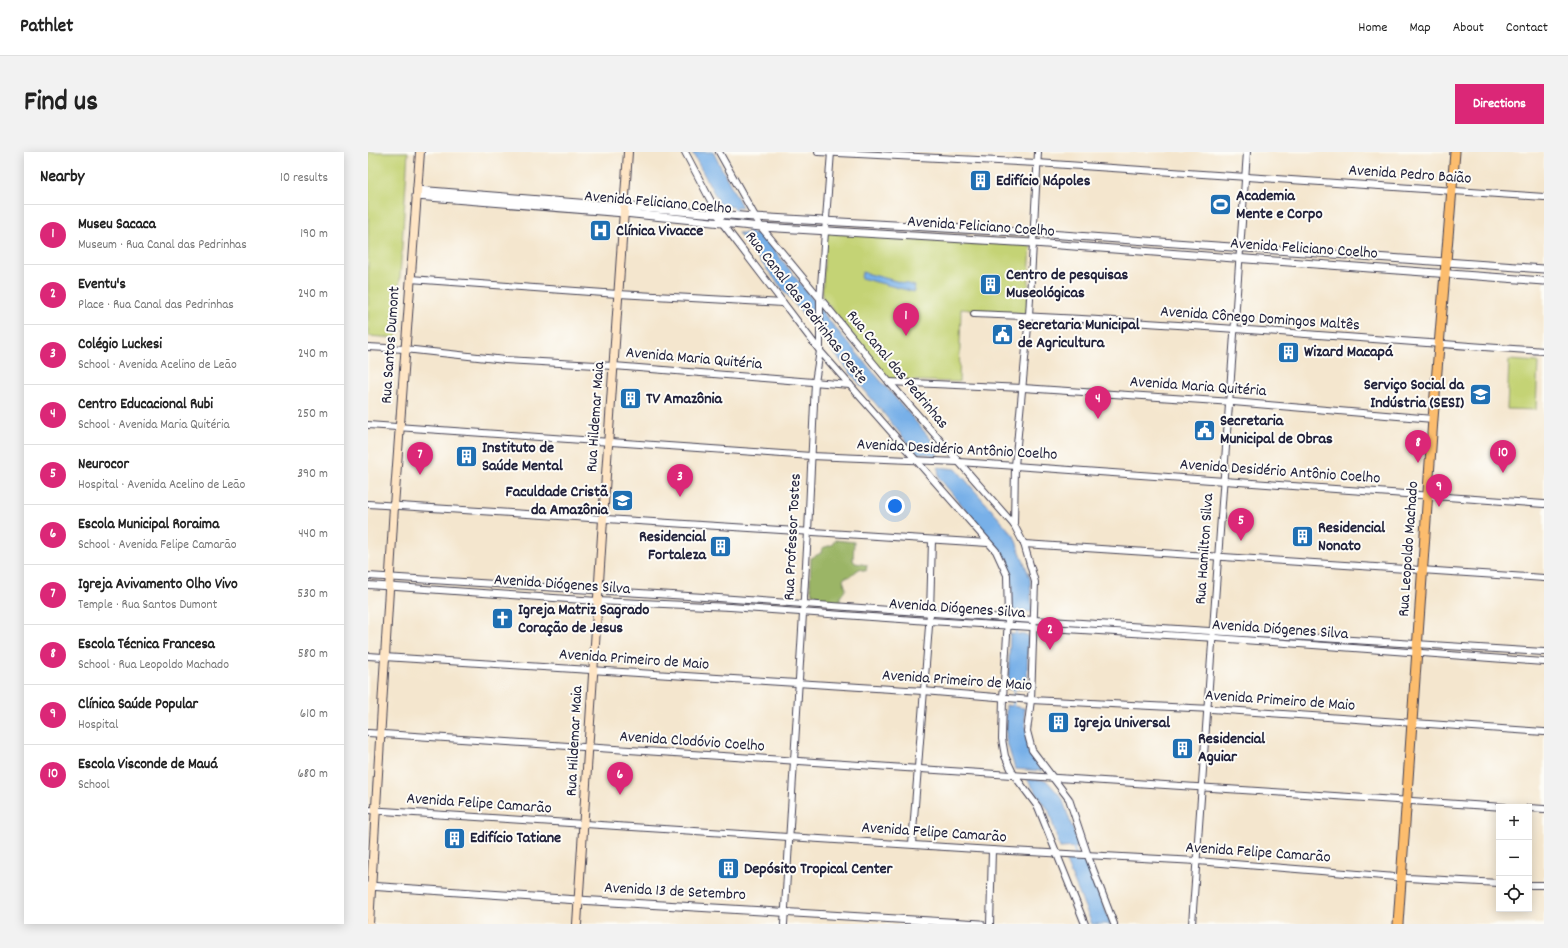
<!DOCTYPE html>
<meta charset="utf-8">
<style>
:root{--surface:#fff;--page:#f2f2f2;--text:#222;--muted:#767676;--line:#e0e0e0;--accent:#db2777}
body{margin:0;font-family:Dekko,sans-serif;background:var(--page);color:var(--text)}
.controls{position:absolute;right:12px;bottom:12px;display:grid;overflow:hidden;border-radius:0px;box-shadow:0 2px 10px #0003}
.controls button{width:36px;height:36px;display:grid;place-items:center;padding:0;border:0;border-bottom:1px solid var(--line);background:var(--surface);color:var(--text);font:20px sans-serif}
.you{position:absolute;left:527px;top:354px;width:14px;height:14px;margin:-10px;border:3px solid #fff;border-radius:50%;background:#1a73e8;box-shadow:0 0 0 6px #1a73e833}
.badge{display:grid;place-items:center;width:26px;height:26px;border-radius:50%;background:var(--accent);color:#fff;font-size:13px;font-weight:700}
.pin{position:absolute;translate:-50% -33px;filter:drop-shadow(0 1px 2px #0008)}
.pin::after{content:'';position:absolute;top:21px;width:14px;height:12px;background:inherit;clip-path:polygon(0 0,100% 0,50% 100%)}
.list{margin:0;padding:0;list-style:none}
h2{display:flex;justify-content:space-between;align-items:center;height:52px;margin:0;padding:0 16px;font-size:17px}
h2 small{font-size:13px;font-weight:400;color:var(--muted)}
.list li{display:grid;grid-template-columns:26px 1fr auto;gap:12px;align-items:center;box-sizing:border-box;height:60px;padding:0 16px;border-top:1px solid var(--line)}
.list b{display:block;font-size:15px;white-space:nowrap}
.list p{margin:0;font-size:13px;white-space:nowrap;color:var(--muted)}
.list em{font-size:13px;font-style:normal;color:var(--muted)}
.icon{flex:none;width:22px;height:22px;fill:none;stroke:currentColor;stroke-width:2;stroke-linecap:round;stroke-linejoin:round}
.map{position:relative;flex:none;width:1176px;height:772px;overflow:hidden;border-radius:0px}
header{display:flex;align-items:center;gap:24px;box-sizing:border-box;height:56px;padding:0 20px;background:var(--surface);border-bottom:1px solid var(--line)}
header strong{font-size:19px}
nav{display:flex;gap:22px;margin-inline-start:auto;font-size:14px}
.intro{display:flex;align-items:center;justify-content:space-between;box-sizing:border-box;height:96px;padding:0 24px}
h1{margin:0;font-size:28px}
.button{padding:10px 18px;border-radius:0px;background:var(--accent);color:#fff;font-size:14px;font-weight:700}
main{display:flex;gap:24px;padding:0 24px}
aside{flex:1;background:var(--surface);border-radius:0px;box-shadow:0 2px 10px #0003}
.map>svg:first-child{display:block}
.green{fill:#c4d375;stroke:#737a58}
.forest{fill:#9bb566;stroke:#5e6c50}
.water{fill:#78b0e8;stroke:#4d6992}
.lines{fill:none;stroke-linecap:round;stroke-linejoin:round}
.stream{stroke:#78b0e8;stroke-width:2}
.minor-casing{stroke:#423f51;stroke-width:8}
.tertiary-casing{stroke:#423f51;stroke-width:9}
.secondary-casing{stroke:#423f51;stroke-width:10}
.primary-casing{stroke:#423f51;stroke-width:11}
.minor{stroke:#fff;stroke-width:6}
.tertiary{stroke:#fff;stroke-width:7}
.secondary{stroke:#fee5c5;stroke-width:8}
.primary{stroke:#fcbd6e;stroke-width:9}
.labels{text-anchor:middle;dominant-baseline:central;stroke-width:4;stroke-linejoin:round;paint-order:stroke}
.street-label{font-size:16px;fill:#22223b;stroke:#fdfcf7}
.poi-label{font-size:16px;font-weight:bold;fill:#22223b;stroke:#fdfcf7;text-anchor:start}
</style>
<header>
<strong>Pathlet</strong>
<nav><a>Home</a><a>Map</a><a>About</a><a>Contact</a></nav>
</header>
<div class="intro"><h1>Find us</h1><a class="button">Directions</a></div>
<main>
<aside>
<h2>Nearby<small>10 results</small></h2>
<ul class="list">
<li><span class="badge">1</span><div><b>Museu Sacaca</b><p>Museum · Rua Canal das Pedrinhas</p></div><em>190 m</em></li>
<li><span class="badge">2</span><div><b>Eventu's</b><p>Place · Rua Canal das Pedrinhas</p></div><em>240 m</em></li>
<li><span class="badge">3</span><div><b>Colégio Luckesi</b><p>School · Avenida Acelino de Leão</p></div><em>240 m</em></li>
<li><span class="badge">4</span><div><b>Centro Educacional Rubi</b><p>School · Avenida Maria Quitéria</p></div><em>250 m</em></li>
<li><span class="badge">5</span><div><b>Neurocor</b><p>Hospital · Avenida Acelino de Leão</p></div><em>390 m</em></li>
<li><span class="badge">6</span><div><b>Escola Municipal Roraima</b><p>School · Avenida Felipe Camarão</p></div><em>440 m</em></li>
<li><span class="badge">7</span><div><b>Igreja Avivamento Olho Vivo</b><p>Temple · Rua Santos Dumont</p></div><em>530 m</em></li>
<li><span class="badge">8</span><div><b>Escola Técnica Francesa</b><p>School · Rua Leopoldo Machado</p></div><em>580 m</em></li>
<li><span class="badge">9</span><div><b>Clínica Saúde Popular</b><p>Hospital</p></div><em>610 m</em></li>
<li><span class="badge">10</span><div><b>Escola Visconde de Mauá</b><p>School</p></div><em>680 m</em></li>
</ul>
</aside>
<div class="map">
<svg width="1176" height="772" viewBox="0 0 1176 772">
<rect width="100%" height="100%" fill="#fdfcf7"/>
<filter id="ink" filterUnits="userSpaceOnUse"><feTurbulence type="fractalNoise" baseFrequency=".025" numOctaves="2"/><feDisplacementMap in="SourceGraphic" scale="8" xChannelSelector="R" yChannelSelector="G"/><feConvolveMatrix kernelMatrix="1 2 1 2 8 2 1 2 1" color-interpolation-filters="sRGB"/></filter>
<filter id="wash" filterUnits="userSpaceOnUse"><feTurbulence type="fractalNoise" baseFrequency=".012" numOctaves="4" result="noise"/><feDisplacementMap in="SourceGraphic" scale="16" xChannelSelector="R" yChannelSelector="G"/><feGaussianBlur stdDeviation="0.9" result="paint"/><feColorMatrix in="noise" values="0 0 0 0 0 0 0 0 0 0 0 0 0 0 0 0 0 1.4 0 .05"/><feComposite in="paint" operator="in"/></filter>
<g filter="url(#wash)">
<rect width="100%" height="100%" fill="#f4e6ce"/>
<g class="green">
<polygon points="0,0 40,0 28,186 0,184"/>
<polygon points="458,80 663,92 659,162 593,157 591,230 521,228 454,145"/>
<polygon points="1141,208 1170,210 1168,258 1139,257"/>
</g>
<path class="forest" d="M467 388 486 390 485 408 487 411 499 413 498 419 491 417 481 425H477L475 428 478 437 472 445V450L469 453C459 450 453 445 444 441L442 433 443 406 453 401 454 396 464 393Z"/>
<g class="water">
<polygon points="324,0 345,0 374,55 353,54"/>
<polygon points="370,81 394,82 463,171 567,292 570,303 548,301 449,180"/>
<polygon points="494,120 547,134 546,140 493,126"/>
<polygon points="570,315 588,317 646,384 662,426 664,460 644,458 644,433 632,398 571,326"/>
<polygon points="642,482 660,483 659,537 640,537"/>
<polygon points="638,553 656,556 660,599 675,619 647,617 638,587"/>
<polygon points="659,627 678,628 694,646 711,695 692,696 681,659"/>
<polygon points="697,708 717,708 743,772 724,772"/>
</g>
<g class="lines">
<g class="stream">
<polyline points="365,52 370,62"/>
<polyline points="379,76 385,83"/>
<polyline points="563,301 569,308"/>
<polyline points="648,484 650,456"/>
<polyline points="645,556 646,536"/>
<polyline points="705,694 710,709"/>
</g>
</g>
</g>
<g filter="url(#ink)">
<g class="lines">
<defs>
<g id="minor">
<polyline points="317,0 355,72 452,199 628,399 639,423 640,467 635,546 634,587 637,604 646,623 670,655 717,772"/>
<polyline points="351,0 393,75 521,230 646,373 656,392 667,430 663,548 659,579 664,598 701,647 720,704 746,772"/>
<polyline points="450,0 669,11 1176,45"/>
<polyline points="42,127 250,142 415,151"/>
<path d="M606 162C796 169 986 187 1176 199"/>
<polyline points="0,195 37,197 137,208 246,214 482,233"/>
<polyline points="521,230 655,236 865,250 1065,267"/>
<polyline points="0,273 443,304 591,310 1176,352"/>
<polyline points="0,352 620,391"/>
<polyline points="646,373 647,314 661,164 670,0"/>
<polyline points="656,392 1176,426"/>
<polyline points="0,424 336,445 666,468 1176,500"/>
<polyline points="0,433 229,449 362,455 561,469 848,486 1176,510"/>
<polyline points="0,504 555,539 663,548 843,557 1176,580"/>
<polyline points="0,581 1136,655"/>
<polyline points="1161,656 1176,657"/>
<polyline points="0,658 624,698 829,709 1040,726 1131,731"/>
<polyline points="544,692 562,461 564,388"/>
<polyline points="1161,733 1176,733"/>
<polyline points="416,772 440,380 447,230 452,199 452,147 463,0"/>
<polyline points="622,772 624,698"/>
<polyline points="824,772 879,0"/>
</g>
<g id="tertiary">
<polyline points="49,38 386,65 666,81 1176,117"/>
<polyline points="48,44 256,61 393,75 665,91 1176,129"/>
<polyline points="0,734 210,748 613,772"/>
</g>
<g id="secondary">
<polyline points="1,772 26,354 52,0"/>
<path d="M209 772C225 515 242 257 260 0"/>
</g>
<polyline id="primary" points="1030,772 1065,267 1087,0"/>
</defs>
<use href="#minor" class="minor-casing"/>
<use href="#tertiary" class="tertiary-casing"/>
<use href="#secondary" class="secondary-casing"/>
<use href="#primary" class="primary-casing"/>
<use href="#minor" class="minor"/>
<use href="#tertiary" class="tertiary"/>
<use href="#secondary" class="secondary"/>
<use href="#primary" class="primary"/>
</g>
</g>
<defs>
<symbol id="building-square" viewBox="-11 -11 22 22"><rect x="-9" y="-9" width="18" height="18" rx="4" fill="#1f6fb2" stroke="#fdfcf7"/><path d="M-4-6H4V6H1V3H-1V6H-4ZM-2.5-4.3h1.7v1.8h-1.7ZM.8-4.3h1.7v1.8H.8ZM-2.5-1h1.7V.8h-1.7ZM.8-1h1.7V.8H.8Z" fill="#fff"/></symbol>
<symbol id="stadium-square" viewBox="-11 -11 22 22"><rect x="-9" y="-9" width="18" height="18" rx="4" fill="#1f6fb2" stroke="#fdfcf7"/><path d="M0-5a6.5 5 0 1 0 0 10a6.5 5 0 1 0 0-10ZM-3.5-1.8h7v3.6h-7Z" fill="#fff"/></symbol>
<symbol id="hospital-square" viewBox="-11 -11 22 22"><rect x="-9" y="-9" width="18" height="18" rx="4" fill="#1f6fb2" stroke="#fdfcf7"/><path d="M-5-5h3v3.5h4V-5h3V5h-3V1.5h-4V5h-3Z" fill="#fff"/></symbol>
<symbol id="civic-square" viewBox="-11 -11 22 22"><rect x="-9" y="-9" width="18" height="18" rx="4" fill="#1f6fb2" stroke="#fdfcf7"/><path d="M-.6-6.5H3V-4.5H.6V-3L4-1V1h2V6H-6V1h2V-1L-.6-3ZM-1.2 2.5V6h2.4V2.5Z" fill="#fff"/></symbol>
<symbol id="school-square" viewBox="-11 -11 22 22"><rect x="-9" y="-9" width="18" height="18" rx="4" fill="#1f6fb2" stroke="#fdfcf7"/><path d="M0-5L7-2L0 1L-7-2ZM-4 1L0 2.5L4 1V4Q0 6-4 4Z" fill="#fff"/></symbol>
<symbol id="university-square" viewBox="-11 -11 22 22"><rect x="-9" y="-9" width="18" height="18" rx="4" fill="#1f6fb2" stroke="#fdfcf7"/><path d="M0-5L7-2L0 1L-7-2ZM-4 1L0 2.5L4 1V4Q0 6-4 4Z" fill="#fff"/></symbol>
<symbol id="church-square" viewBox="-11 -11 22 22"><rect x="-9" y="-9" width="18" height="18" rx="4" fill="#1f6fb2" stroke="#fdfcf7"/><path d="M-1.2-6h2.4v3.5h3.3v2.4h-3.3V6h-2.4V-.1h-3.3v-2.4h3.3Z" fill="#fff"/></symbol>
</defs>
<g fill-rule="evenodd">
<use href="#building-square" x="600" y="16" width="25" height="25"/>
<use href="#stadium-square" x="840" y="40" width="25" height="25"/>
<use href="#hospital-square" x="220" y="66" width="25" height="25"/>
<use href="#building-square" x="610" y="120" width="25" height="25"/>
<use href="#civic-square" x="622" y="170" width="25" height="25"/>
<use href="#building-square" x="908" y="188" width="25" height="25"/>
<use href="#school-square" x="1100" y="230" width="25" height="25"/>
<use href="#building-square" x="250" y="234" width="25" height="25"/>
<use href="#civic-square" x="824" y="266" width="25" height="25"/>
<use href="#building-square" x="86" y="292" width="25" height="25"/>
<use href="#university-square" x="242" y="336" width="25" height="25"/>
<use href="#building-square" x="922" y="372" width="25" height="25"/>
<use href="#building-square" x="340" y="382" width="25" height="25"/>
<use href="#church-square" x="122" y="454" width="25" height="25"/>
<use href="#building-square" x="678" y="558" width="25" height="25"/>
<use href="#building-square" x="802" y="584" width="25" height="25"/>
<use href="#building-square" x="74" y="674" width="25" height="25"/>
<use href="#building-square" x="348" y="704" width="25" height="25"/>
</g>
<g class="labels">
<g class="street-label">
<text transform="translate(1042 23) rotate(4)">Avenida Pedro Baião</text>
<text transform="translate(290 51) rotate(5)">Avenida Feliciano Coelho</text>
<text transform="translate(613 75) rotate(4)">Avenida Feliciano Coelho</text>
<text transform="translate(936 97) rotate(4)">Avenida Feliciano Coelho</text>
<text transform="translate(438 156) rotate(52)">Rua Canal das Pedrinhas Oeste</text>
<text transform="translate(892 167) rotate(4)">Avenida Cônego Domingos Maltês</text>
<text transform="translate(23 193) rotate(-86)">Rua Santos Dumont</text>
<text transform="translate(326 207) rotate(5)">Avenida Maria Quitéria</text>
<text transform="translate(529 218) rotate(50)">Rua Canal das Pedrinhas</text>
<text transform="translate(830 235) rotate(4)">Avenida Maria Quitéria</text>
<text transform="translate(228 265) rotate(-86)">Rua Hildemar Maia</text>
<text transform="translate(589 298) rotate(3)">Avenida Desidério Antônio Coelho</text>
<text transform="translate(912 320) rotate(4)">Avenida Desidério Antônio Coelho</text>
<text transform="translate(425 385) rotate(-87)">Rua Professor Tostes</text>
<text transform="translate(837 397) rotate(-86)">Rua Hamilton Silva</text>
<text transform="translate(1041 397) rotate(-86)">Rua Leopoldo Machado</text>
<text transform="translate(194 433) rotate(4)">Avenida Diógenes Silva</text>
<text transform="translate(589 457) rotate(4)">Avenida Diógenes Silva</text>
<text transform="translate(912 478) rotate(4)">Avenida Diógenes Silva</text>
<text transform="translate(266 508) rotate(4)">Avenida Primeiro de Maio</text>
<text transform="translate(589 529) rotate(4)">Avenida Primeiro de Maio</text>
<text transform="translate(912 549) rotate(4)">Avenida Primeiro de Maio</text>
<text transform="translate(207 589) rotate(-87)">Rua Hildemar Maia</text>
<text transform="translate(324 590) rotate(4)">Avenida Clodóvio Coelho</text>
<text transform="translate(111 652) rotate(4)">Avenida Felipe Camarão</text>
<text transform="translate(566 681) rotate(4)">Avenida Felipe Camarão</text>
<text transform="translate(890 701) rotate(4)">Avenida Felipe Camarão</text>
<text transform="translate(307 740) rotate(3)">Avenida 13 de Setembro</text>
</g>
<g class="poi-label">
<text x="628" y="29">Edifício Nápoles</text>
<text x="868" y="44">Academia<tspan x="868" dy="18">Mente e Corpo</tspan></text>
<text x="248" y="79">Clínica Vivacce</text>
<text x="638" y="123">Centro de pesquisas<tspan x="638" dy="18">Museológicas</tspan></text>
<text x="650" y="173">Secretaria Municipal<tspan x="650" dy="18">de Agricultura</tspan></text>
<text x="936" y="200">Wizard Macapá</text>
<text x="1096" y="233" text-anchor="end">Serviço Social da<tspan x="1096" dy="18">Indústria (SESI)</tspan></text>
<text x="278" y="247">TV Amazônia</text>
<text x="852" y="269">Secretaria<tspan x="852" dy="18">Municipal de Obras</tspan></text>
<text x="114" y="296">Instituto de<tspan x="114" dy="18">Saúde Mental</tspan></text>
<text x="240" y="340" text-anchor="end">Faculdade Cristã<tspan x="240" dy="18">da Amazônia</tspan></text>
<text x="950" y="376">Residencial<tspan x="950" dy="18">Nonato</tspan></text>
<text x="338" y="385" text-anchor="end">Residencial<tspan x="338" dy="18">Fortaleza</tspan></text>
<text x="150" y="458">Igreja Matriz Sagrado<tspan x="150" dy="18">Coração de Jesus</tspan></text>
<text x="706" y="571">Igreja Universal</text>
<text x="830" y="587">Residencial<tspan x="830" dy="18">Aguiar</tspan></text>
<text x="102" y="686">Edifício Tatiane</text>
<text x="376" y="717">Depósito Tropical Center</text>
</g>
</g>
</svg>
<div class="controls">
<button>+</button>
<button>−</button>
<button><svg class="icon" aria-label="locate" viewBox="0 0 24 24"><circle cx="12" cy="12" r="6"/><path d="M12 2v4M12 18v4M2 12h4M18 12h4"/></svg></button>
</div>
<div class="you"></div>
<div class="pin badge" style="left:538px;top:184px">1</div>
<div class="pin badge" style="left:682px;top:498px">2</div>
<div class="pin badge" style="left:312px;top:345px">3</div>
<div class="pin badge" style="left:730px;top:267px">4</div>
<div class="pin badge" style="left:873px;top:389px">5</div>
<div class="pin badge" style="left:252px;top:643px">6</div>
<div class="pin badge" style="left:52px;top:323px">7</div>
<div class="pin badge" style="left:1050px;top:311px">8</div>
<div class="pin badge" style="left:1071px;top:355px">9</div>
<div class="pin badge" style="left:1135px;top:321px">10</div>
</div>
</main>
